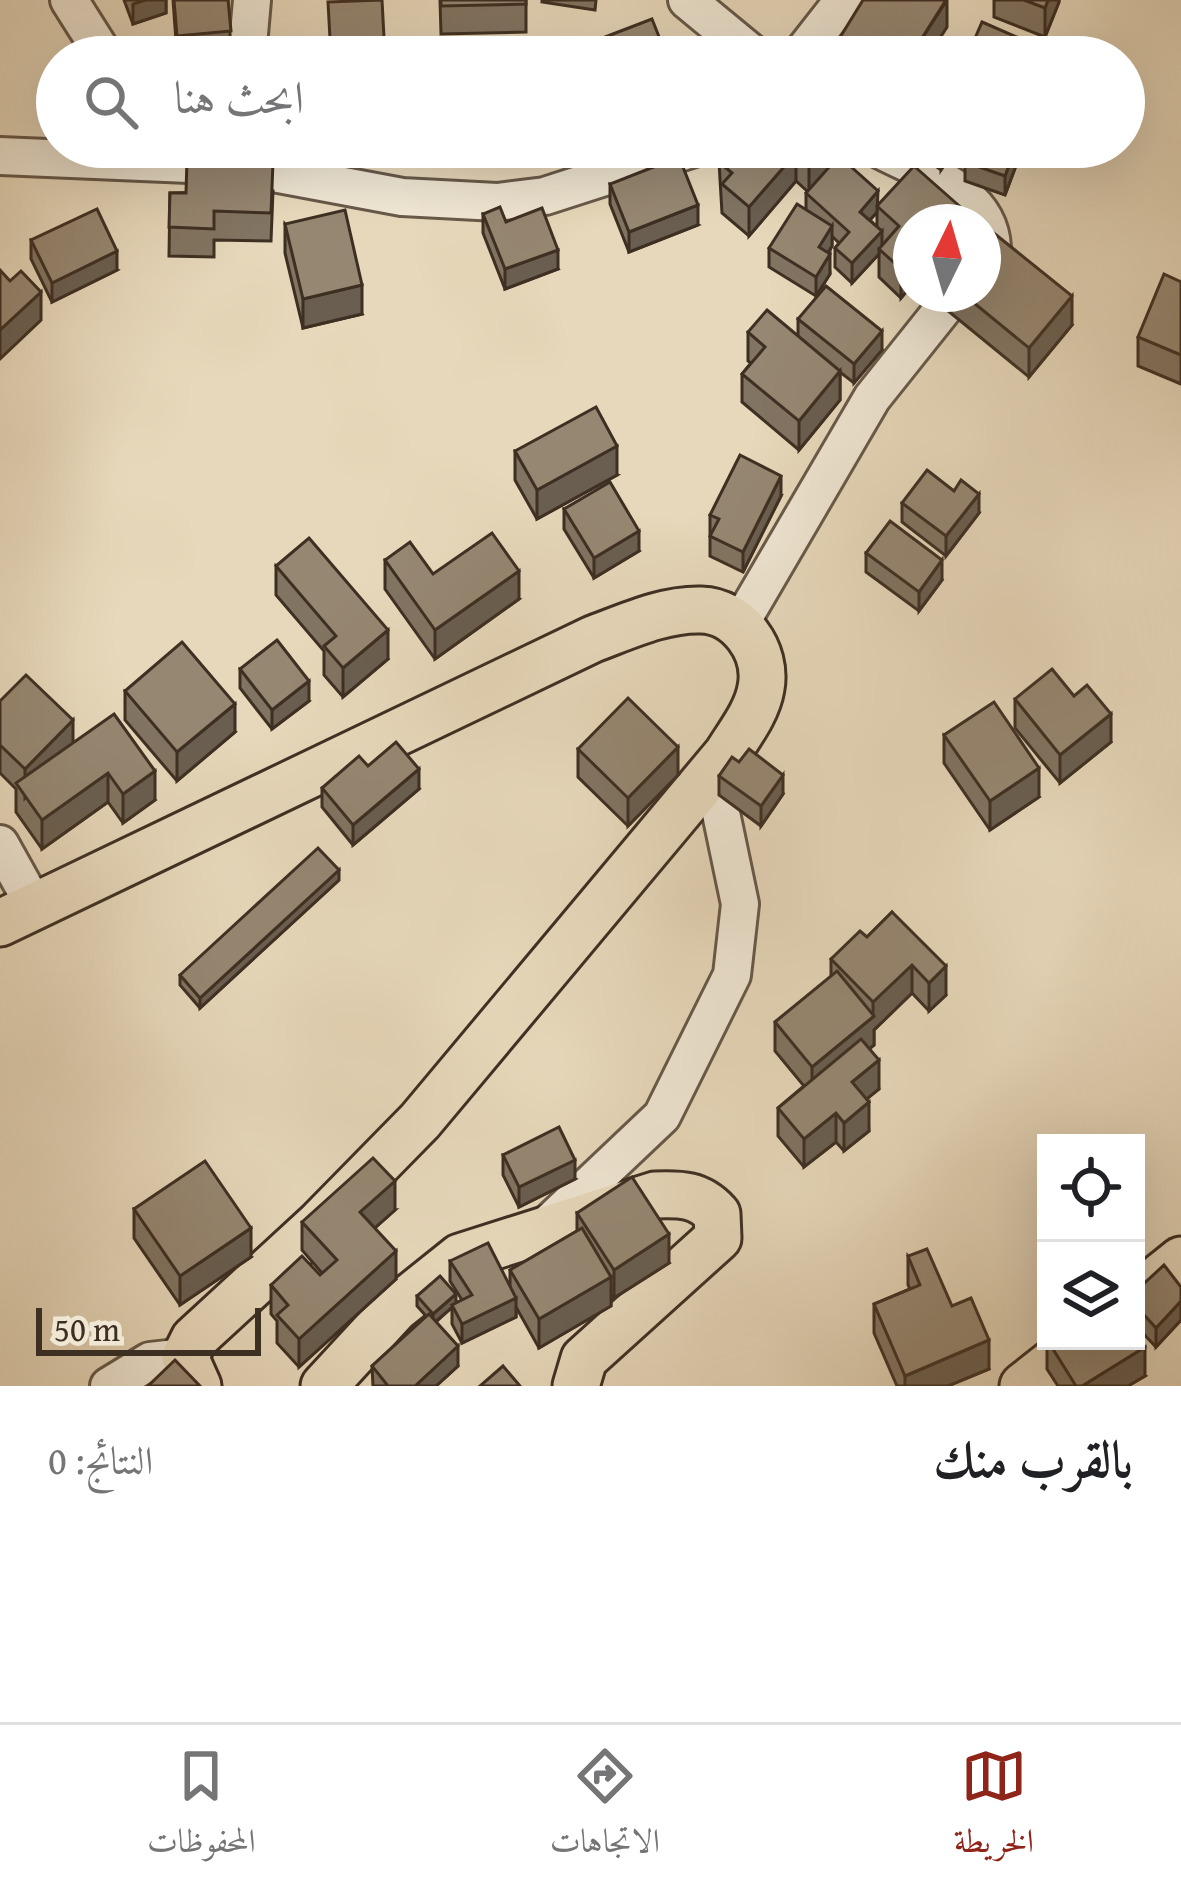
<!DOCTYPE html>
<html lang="ar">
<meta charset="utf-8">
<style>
:root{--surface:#fff;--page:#f2f2f2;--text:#202124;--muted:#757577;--line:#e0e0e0;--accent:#8f2418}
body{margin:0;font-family:"Gentium Book Plus",Amiri,serif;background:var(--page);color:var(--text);direction:rtl}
.controls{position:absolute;right:36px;bottom:36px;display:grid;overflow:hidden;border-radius:0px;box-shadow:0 12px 48px #0002}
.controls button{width:108px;height:108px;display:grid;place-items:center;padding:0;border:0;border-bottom:3px solid var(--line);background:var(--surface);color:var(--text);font:60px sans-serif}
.compass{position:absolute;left:893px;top:204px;width:108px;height:108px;border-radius:50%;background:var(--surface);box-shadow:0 12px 48px #0002;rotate:5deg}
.scale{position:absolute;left:36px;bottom:30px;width:225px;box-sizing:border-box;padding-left:12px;border:6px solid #3e2f23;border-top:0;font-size:33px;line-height:42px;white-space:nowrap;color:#3e2f23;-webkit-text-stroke:9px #efe6d3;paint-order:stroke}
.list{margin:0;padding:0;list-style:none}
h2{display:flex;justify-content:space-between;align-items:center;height:156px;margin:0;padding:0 48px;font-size:51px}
h2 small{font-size:39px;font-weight:400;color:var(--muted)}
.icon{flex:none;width:66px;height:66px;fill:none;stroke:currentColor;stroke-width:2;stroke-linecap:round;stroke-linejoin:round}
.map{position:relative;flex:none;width:1181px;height:1386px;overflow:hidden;direction:ltr}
.search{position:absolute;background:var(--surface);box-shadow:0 12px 48px #0002;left:36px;right:36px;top:36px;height:132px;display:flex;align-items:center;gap:30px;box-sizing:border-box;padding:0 42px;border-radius:66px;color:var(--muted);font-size:45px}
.sheet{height:336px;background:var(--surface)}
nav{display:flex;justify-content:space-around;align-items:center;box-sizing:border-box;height:168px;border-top:3px solid var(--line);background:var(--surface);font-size:33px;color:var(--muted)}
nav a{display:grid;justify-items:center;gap:6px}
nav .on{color:var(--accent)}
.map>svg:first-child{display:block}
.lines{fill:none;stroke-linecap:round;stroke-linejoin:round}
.minor-casing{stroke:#685949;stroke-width:42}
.major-casing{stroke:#3e2f23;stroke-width:51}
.minor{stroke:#efe6d3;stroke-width:36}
.major{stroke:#e7d8bb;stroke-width:45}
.wall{fill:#817462;stroke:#3e2f23;stroke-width:3;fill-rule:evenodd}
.shaded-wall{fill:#695e50;stroke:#3e2f23;stroke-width:3}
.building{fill:#968772;stroke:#3e2f23;stroke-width:3}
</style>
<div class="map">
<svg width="1181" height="1386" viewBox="0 0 1181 1386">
<rect width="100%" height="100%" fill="#e7d8bb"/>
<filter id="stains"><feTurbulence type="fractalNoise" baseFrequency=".00167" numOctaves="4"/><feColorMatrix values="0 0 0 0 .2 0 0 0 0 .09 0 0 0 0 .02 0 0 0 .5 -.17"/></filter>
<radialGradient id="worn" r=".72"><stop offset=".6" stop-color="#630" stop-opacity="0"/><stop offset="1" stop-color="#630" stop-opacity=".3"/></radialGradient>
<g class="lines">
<defs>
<g id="minor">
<polyline points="69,0 105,57"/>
<polyline points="687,0 756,57"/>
<polyline points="247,57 252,0"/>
<polyline points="799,57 835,11 860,0"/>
<path d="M875 147C920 172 989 189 992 247L983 258"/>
<polyline points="0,156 236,166 402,197 497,202 545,196 697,147"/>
<polyline points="740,624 872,398 955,294"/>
<polyline points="0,844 34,905"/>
<polyline points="546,1226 662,1116 732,975 740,904 712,770"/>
<polyline points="109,1386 150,1361 185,1357"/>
</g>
<g id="major">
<path d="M0 923 593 639C628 626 664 609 701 610 739 611 768 651 761 688 757 712 740 733 727 754L420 1121 319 1224 194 1339 185 1357 198 1386"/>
<polyline points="1136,1296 1181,1260"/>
<path d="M324 1386 395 1309 460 1257 655 1195C681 1194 699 1194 717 1214L718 1238 584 1359 576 1386"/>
<polyline points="1023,1386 1080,1341"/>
</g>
</defs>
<use href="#minor" class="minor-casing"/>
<use href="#major" class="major-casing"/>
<use href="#minor" class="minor"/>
<use href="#major" class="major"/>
</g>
<g class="wall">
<polygon points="124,0 166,0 166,13 133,24"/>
<polygon points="173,0 228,0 231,51 177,55"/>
<polygon points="440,0 526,0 526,32 441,34"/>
<polygon points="542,0 596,0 595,10 542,2"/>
<polygon points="994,0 1059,0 1059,2 1045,37 994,17"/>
<polygon points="564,147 612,147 570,163"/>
<path d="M834 147V161L878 205 965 222H911V286L901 298 879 277V254L852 283 835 267V248L839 243 832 236V246L828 253 830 274 816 296 769 267V248L806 209V193L807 191 796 181 749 236 722 213 719 162ZM877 212V227L870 220Z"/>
<polygon points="914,147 956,147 941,170 914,151"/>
<polygon points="1023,147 1005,195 965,181 965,162"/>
<polygon points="610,184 698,225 629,252 610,204"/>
<polygon points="273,191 271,241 214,240 214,257 169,256 170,193"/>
<polygon points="483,214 506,222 558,269 505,289 483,233"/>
<polygon points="285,224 362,314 303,328 285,253"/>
<polygon points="31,240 117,270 52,302 31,259"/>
<polygon points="1181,282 1181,384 1138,366 1138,337"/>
<polygon points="947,294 983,294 1072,325 1029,377 947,310"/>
<polygon points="798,319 882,350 854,383 840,372 840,400 799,450 742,402 742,374 751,363 748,361 748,332 798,336"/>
<polygon points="515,451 617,475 537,519 515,480"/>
<polygon points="781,496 743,572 710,556 710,515"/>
<polygon points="902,503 979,513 946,556 902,522"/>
<polygon points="564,509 639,551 594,578 564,529"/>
<polygon points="866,553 942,580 919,611 866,572"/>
<polygon points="385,560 433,574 519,599 435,659 385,589"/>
<polygon points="276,566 388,659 343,697 324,675 324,651 276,595"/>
<polygon points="240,669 309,701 272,729 240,688"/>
<polygon points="125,691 235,732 177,781 125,720"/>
<polygon points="1074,696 1111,742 1060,783 1015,728 1015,699"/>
<polygon points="0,701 73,742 155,800 123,823 108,802 42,849 16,812 16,789 0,773"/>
<polygon points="944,735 1039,797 990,830 944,763"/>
<polygon points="578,749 678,775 628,826 578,777"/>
<polygon points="368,766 419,789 353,845 322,807 322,788"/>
<polygon points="719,776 783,794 761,826 719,795"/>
<polygon points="339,880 200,1008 180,985 180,975"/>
<polygon points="892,912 946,995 929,1011 912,993 874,1030 874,1045 869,1049 879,1089 866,1099 869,1131 844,1151 836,1142 804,1167 778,1136 778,1108 804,1086 775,1051 775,1022 831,977 831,959 867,937"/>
<polygon points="503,1155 575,1179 519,1207 503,1175"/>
<polygon points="134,1209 251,1257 180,1305 134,1238"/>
<polygon points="395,1210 375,1228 396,1279 299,1367 277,1343 277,1321 271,1314 271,1285 320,1275 322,1273 302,1250 302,1222"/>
<polygon points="577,1213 669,1263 614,1298 611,1294 611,1306 539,1348 516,1307 516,1317 462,1343 452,1324 452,1307 436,1322 458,1366 436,1386 373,1386 372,1366 426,1316 417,1306 417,1296 456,1303 462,1300 450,1281 450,1261 510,1287 510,1270 577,1231"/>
<polygon points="908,1256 952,1306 989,1369 948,1386 897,1386 874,1333 874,1304 910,1289 908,1285"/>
<polygon points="1181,1287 1181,1320 1156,1347 1136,1326 1136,1291"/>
<polygon points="1047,1341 1145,1376 1128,1386 1058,1386 1047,1369"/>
</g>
<g class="shaded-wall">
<polygon points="146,0 166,0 166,13 133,24 133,4"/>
<polygon points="947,0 947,27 928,57 910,57"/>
<polygon points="1048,0 1059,0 1059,2 1045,37 1045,8"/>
<polygon points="570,147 612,147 570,163"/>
<polygon points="824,147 834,147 834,164 809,193 809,164"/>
<polygon points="943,147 956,147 941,170 941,150"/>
<polygon points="1016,147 1023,147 1005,195 1005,176"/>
<polygon points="796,153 796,181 749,236 749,207"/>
<polygon points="878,191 877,212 860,231 860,212"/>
<polygon points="698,205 698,225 629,252 629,232"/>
<polygon points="832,226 832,246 819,267 819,247"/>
<polygon points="882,231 882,250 879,249 879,254 852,283 852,263"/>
<polygon points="558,250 558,269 505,289 505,269"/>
<polygon points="117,251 117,270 52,302 52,283"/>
<polygon points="830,254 830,274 816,296 816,277"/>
<polygon points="911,258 911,286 901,298 901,269"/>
<polygon points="362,285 362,314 303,328 303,299"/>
<polygon points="41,292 41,320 0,359 0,330"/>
<polygon points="1072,296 1072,325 1029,377 1029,348"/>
<polygon points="882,331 882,350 854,383 854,364"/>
<polygon points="840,371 840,400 799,450 799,421"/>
<polygon points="617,446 617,475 537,519 537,490"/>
<polygon points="781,476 781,496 743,572 743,552"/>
<polygon points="979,494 979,513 946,556 946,536"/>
<polygon points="639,531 639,551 594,578 594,558"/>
<polygon points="942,560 942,580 919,611 919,592"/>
<polygon points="519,571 519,599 435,659 435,630"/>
<polygon points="388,630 388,659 343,697 343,668"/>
<polygon points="309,681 309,701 272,729 272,710"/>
<polygon points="235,704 235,732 177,781 177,752"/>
<polygon points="1111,714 1111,742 1060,783 1060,755"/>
<polygon points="73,720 73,749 25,798 25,769"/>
<polygon points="678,747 678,775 628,826 628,798"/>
<polygon points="1039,768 1039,797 990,830 990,801"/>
<polygon points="419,769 419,789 353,845 353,825"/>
<polygon points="155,771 155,800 123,823 123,794"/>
<polygon points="108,773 108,802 42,849 42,820"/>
<polygon points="783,775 783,794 761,826 761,806"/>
<polygon points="339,870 339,880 200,1008 200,998"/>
<polygon points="912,965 912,993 874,1030 874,1045 812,1096 812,1067 873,1017 873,1002"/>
<polygon points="946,966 946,995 929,1011 929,983"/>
<polygon points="879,1060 879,1089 852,1111 852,1082"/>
<polygon points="869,1102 869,1131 844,1151 844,1123"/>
<polygon points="836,1113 836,1142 804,1167 804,1139"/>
<polygon points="575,1160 575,1179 519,1207 519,1187"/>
<polygon points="395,1181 395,1210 360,1241 360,1212"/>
<polygon points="251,1228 251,1257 180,1305 180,1276"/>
<polygon points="669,1234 669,1263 614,1298 614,1270"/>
<polygon points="396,1251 396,1279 299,1367 299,1339"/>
<polygon points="611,1277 611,1306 539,1348 539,1319"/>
<polygon points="456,1294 456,1304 433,1324 433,1314"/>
<polygon points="516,1298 516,1317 462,1343 462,1324"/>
<polygon points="1181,1301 1181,1320 1156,1347 1156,1328"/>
<polygon points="989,1340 989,1369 948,1386 905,1386 905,1376"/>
<polygon points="458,1346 458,1366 436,1386 415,1386"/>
<polygon points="1145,1347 1145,1376 1128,1386 1082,1386"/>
</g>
<g class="building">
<polygon points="174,0 228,0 231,31 177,36"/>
<polygon points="382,0 385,57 331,57 328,2"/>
<polygon points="441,0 526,0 526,4 441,6"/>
<polygon points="863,0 946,0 910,57 828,57"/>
<polygon points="1024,0 1048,0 1045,8"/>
<polygon points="652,19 667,57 553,57"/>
<polygon points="982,22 1040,47 1036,57 967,57"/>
<polygon points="732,147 824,147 809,164 796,153 749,207 722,184 732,173 719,162"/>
<polygon points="970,147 1016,147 1005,176 965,162"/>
<polygon points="839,156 878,191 860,212 882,231 852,263 835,248 849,232 806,193"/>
<polygon points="679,157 698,205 629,232 610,184"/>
<polygon points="187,159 273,162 271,213 214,211 214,229 169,227 170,193 186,193"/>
<polygon points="914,166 965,211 955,222 911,222 911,258 901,269 879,249 899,226 877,206"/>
<polygon points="797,204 832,226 819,247 830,254 816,277 769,248"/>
<polygon points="500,207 506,222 542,208 558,250 505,269 483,214"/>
<polygon points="97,209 117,251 52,283 31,240"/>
<polygon points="345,210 362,285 303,299 285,224"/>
<polygon points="990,230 1072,296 1029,348 963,294 983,294 983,238"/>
<polygon points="0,270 10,281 21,271 41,292 0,330"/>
<polygon points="1164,274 1181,282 1181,355 1138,337"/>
<polygon points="826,286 882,331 854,364 798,319"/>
<polygon points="767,310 840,371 799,421 742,374 765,347 748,332"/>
<polygon points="596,407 617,446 537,490 515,451"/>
<polygon points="740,455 781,476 743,552 710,536 719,519 710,515"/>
<polygon points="927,470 954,491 961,480 979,494 946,536 902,503"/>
<polygon points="610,482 639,531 594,558 564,509"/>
<polygon points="890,521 942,560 919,592 866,553"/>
<polygon points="492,533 519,571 435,630 385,560 410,542 433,574"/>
<polygon points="309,538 388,630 343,668 324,646 336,636 276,566"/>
<polygon points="277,640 309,681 272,710 240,669"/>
<polygon points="182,642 235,704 177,752 125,691"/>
<polygon points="1052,669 1074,696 1087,685 1111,714 1060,755 1015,699"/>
<polygon points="26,675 73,720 25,769 0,745 0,701"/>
<polygon points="628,698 678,747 628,798 578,749"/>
<polygon points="994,702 1039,768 990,801 944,735"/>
<polygon points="114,714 155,771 123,794 108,773 42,820 16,783"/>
<polygon points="396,742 419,769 353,825 322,788 359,756 368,766"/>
<polygon points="749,749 783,775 761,806 719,776 732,757 739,762"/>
<polygon points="318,848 339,870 200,998 180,975"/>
<polygon points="892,912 946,966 929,983 912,965 873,1002 831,959 860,931 867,937"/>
<polygon points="837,971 874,1016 812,1067 775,1022"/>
<polygon points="861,1039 879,1060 852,1082 869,1102 844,1123 836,1113 804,1139 778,1108"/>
<polygon points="559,1127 575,1160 519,1187 503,1155"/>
<polygon points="373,1158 395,1181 360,1212 396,1251 299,1339 277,1315 288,1305 271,1285 302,1256 320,1275 337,1260 302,1222"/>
<polygon points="205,1161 251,1228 180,1276 134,1209"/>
<polygon points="632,1177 669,1234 614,1270 577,1213"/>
<polygon points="582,1228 611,1277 539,1319 510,1270"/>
<polygon points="488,1243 516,1298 462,1324 452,1305 472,1295 450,1261"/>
<polygon points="927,1249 952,1306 971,1298 989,1340 905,1376 874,1304 920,1285 908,1256"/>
<polygon points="1164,1265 1181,1287 1181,1301 1156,1328 1136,1306 1136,1291"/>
<polygon points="440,1276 456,1294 433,1314 417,1296"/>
<polygon points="429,1314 458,1346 415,1386 388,1386 372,1366"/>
<polygon points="1136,1333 1145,1347 1082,1386 1076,1386 1048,1341 1136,1341"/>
<polygon points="175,1360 200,1386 148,1386"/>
<polygon points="503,1366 520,1386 480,1386"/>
</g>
<rect width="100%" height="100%" filter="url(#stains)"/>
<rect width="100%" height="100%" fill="url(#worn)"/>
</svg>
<div class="controls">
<button><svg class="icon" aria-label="locate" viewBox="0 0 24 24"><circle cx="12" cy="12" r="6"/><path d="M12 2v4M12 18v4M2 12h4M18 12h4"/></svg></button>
<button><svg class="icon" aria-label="layers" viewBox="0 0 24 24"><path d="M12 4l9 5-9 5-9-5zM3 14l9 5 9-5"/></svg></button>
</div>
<svg class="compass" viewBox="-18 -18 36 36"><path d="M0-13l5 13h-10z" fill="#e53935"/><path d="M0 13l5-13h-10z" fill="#757577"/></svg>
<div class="scale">50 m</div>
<div class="search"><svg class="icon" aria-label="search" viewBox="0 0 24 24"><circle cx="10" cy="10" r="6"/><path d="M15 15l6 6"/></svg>ابحث هنا</div>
</div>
<section class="sheet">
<h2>بالقرب منك<small>النتائج: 0</small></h2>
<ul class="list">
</ul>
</section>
<nav>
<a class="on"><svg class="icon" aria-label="map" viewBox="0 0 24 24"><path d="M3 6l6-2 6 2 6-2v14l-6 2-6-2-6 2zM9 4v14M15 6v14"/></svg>الخريطة</a>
<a><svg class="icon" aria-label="directions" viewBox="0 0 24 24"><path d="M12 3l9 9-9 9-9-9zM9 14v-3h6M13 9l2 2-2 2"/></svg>الاتجاهات</a>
<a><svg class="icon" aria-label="saved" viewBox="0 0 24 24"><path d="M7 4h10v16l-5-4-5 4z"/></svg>المحفوظات</a>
</nav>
